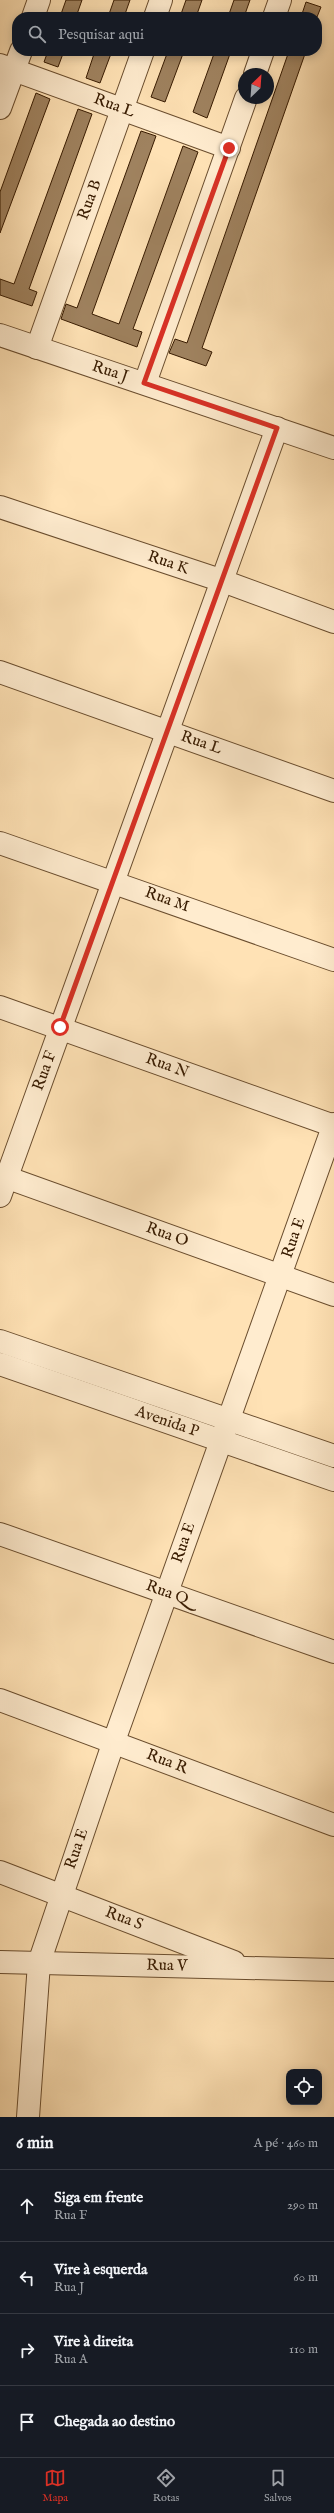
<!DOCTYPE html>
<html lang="pt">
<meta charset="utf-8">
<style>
:root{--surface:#171b24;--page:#242831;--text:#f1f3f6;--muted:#9ea1a6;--line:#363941;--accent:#d93025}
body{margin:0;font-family:"IM FELL English",serif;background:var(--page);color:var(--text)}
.controls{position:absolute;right:12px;bottom:12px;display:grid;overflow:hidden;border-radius:8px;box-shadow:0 2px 10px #0003}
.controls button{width:36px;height:36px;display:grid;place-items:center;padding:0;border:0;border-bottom:1px solid var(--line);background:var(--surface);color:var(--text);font:20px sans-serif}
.compass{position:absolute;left:238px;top:68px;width:36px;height:36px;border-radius:50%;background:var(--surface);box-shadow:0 2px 10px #0003;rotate:25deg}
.stop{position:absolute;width:12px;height:12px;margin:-9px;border:3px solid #d93025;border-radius:50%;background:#fff}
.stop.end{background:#d93025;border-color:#fff;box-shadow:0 1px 4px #0008}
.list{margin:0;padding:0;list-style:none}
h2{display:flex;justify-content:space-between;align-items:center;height:52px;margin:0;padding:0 16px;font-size:17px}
h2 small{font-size:13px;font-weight:400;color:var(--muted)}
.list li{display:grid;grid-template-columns:26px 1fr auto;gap:12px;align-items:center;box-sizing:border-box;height:72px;padding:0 16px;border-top:1px solid var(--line)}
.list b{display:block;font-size:15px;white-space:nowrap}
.list p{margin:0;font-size:13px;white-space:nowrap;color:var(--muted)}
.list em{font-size:13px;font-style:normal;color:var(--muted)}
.icon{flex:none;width:22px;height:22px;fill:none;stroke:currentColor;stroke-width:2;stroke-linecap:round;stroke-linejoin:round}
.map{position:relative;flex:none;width:334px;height:2117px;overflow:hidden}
.search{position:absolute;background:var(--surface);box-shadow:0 2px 10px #0003;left:12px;right:12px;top:12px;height:44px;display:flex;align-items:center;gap:10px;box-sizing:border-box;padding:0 14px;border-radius:16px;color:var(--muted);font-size:15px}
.sheet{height:340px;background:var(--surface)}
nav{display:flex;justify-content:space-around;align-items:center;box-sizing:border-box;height:56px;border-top:1px solid var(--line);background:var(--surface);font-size:11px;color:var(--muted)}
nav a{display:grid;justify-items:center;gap:2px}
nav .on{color:var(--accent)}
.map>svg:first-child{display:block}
.building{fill:#9f825f;stroke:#381b01}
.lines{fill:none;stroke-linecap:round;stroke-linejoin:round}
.minor-casing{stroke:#6a4d2e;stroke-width:24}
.minor{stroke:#ffeccf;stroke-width:22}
.route{stroke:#d93025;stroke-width:5}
.labels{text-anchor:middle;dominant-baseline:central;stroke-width:4;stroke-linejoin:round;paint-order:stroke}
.street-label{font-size:16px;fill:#381b01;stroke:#ffeccf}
</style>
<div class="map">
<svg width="334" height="2117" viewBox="0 0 334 2117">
<rect width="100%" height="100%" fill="#ffe2b5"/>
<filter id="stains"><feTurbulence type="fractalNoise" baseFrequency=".005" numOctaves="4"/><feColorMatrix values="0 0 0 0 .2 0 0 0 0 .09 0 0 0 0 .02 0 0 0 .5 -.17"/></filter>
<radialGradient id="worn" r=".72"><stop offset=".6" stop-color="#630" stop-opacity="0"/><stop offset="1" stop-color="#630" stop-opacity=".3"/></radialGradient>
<g class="building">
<polygon points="66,0 82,0 76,17 60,17"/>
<polygon points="114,0 130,0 124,17 108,17"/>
<polygon points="186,0 202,0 196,17 180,17"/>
<polygon points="234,0 250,0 244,17 228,17"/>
<polygon points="306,2 321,7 317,17 301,17"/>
<polygon points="48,51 64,51 58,67 44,62"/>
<polygon points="95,51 112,51 100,83 86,78"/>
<polygon points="168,51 184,51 165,102 151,97"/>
<polygon points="215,51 231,51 207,118 193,112"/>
<polygon points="289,51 306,51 202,348 212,352 206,366 169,353 175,339 187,343"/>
<polygon points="36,93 50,99 0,233 0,192"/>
<polygon points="78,109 92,114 29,289 37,292 32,306 0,295 0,279 14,284"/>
<polygon points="141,131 156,136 92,314 119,324 183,146 198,152 133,329 142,332 137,347 61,319 66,304 77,308"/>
</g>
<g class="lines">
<defs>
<g id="minor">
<polyline points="33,17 39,0"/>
<polyline points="155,17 161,0"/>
<polyline points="274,17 280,0"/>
<polyline points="0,65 229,148"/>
<polyline points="255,74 263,51"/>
<polyline points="0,108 21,51"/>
<polyline points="0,335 334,448"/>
<polyline points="37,348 143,51"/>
<polyline points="145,383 246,98"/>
<polyline points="0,507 220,580 334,622"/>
<polyline points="0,672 334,791"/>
<polyline points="0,843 334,960"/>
<polyline points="0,1007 334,1126"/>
<polyline points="0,1175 334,1295"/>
<polyline points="0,1196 277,428"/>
<polyline points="0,1341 334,1456"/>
<polyline points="0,1364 334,1480"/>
<polyline points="0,1534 334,1652"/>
<polyline points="0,1700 334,1825"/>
<polyline points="0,1872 234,1962"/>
<polyline points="0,1962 334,1970"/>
<polyline points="28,2117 39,1963 114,1741 334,1124"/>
</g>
</defs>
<use href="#minor" class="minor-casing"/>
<use href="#minor" class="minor"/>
</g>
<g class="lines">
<polyline class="route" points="60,1027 277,428 144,383 229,148"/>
</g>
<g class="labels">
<g class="street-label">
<text transform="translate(114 106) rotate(20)">Rua L</text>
<text transform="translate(90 200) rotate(-70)">Rua B</text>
<text transform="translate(110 372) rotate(18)">Rua J</text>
<text transform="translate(168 563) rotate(19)">Rua K</text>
<text transform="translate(201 743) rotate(19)">Rua L</text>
<text transform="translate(167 900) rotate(20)">Rua M</text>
<text transform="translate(167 1066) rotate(20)">Rua N</text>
<text transform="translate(45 1071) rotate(-70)">Rua F</text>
<text transform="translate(167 1235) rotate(20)">Rua O</text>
<text transform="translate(294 1238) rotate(-71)">Rua E</text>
<text transform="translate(167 1422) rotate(19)">Avenida P</text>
<text transform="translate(184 1543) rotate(-71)">Rua E</text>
<text transform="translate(167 1593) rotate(20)">Rua Q</text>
<text transform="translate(167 1762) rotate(21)">Rua R</text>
<text transform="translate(77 1849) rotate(-71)">Rua E</text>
<text transform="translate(124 1919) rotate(21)">Rua S</text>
<text transform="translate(167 1966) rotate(1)">Rua V</text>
</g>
</g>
<rect width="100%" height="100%" filter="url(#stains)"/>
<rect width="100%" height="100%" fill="url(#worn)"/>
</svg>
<div class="controls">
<button><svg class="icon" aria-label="locate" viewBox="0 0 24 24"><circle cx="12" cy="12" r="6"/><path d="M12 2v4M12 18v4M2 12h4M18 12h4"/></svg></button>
</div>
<svg class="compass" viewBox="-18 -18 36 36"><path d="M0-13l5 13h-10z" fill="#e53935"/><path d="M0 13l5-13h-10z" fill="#9ea1a6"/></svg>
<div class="stop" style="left:60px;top:1027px"></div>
<div class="stop end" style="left:229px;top:148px"></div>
<div class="search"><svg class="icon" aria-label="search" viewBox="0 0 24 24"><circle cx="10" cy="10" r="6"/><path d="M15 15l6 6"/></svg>Pesquisar aqui</div>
</div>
<section class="sheet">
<h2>6 min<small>A pé · 460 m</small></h2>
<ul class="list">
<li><svg class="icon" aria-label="ahead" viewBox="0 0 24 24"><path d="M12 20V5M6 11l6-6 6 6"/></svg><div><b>Siga em frente</b><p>Rua F</p></div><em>290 m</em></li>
<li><svg class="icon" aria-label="left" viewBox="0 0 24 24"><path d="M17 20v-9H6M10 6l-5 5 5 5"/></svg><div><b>Vire à esquerda</b><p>Rua J</p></div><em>60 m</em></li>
<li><svg class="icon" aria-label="right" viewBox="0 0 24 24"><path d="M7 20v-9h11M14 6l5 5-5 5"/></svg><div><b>Vire à direita</b><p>Rua A</p></div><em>110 m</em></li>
<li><svg class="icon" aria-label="arrive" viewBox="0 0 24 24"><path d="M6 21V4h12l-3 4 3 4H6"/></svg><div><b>Chegada ao destino</b></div></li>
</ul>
</section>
<nav>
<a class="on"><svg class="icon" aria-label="map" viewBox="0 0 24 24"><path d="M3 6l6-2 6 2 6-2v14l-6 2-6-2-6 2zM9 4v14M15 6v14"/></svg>Mapa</a>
<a><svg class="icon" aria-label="directions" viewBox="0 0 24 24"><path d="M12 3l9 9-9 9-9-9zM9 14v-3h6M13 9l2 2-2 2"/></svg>Rotas</a>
<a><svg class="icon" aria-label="saved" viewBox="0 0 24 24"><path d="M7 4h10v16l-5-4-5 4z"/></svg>Salvos</a>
</nav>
